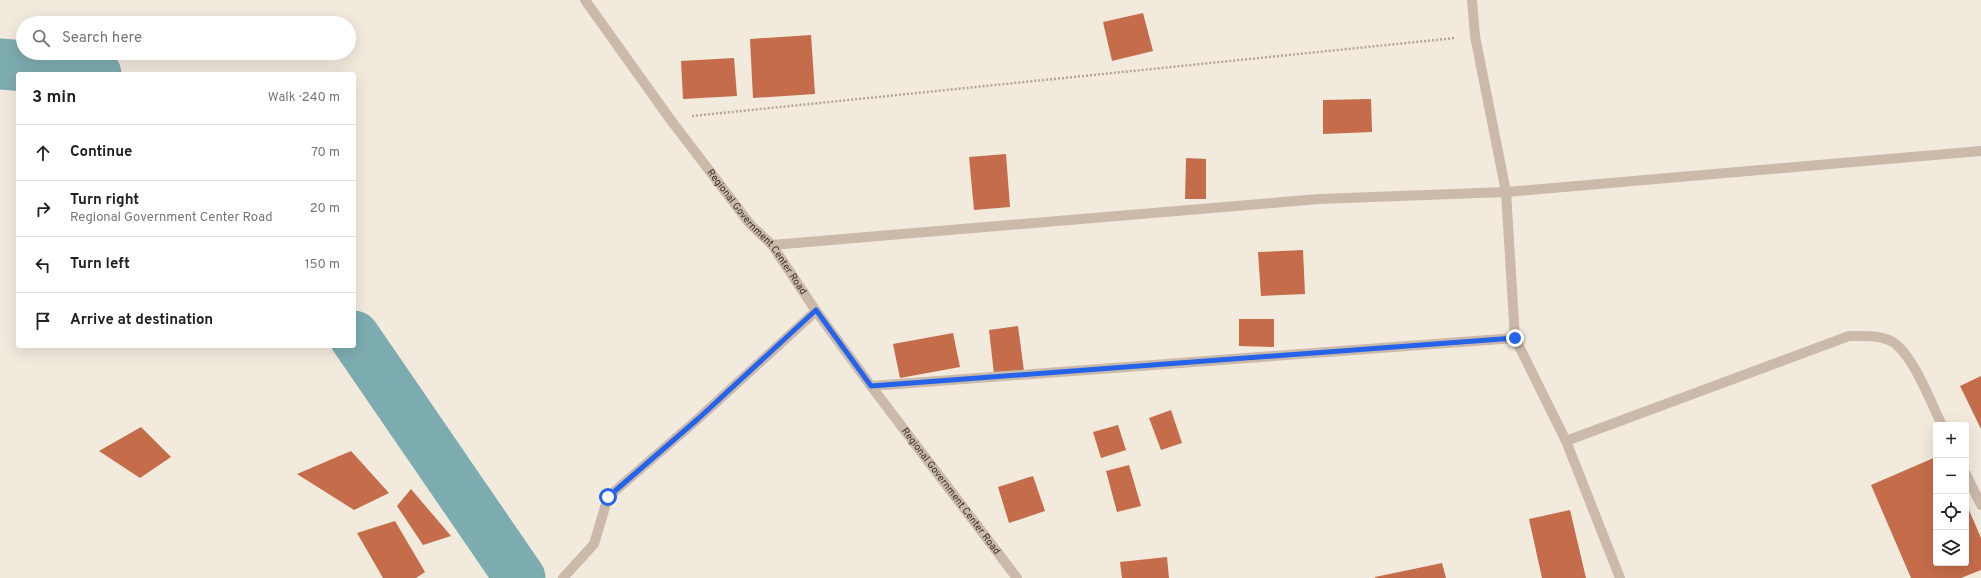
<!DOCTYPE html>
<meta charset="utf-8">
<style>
:root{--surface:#fff;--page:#f2f2f2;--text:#222;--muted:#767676;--line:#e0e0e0}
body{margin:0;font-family:Overpass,sans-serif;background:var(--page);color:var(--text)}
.controls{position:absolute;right:12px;bottom:12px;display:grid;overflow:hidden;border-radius:4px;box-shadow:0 4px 16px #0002}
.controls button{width:36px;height:36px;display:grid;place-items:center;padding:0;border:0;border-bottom:1px solid var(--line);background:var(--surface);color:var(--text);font:20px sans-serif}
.stop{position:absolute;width:12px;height:12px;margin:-9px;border:3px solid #2563eb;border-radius:50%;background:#fff}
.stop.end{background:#2563eb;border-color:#fff;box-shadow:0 1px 4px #0008}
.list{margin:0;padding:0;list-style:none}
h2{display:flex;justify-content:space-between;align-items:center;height:52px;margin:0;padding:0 16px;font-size:17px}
h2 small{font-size:13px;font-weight:400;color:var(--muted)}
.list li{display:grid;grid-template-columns:26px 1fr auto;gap:12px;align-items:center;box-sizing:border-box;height:56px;padding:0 16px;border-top:1px solid var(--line)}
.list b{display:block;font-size:15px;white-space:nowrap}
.list p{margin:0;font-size:13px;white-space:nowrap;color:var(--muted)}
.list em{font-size:13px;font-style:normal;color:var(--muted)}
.icon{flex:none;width:22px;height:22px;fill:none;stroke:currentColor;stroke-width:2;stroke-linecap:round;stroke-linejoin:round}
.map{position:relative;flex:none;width:1981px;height:578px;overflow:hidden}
.search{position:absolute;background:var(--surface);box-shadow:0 4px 16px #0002;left:16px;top:16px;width:340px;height:44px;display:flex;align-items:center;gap:10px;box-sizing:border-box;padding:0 14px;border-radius:22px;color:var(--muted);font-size:15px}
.panel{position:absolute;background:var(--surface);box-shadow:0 4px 16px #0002;left:16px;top:72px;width:340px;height:276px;border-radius:4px}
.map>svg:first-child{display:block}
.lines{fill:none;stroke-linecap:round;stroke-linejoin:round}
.river{stroke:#7dacb0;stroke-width:51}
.building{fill:#c56c4a}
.path{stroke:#b7a494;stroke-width:2.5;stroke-dasharray:2 2;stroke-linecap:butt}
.service{stroke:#cbbaaa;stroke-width:10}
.minor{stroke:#cbbaaa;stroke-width:10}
.route{stroke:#2563eb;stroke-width:5}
.labels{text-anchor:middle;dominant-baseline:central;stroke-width:3;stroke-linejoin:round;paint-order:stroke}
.street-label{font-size:10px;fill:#382f2a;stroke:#faf4eb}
</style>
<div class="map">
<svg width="1981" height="578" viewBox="0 0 1981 578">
<rect width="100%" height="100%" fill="#f3eade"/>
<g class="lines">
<g class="river">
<polyline points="0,64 93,72 96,74"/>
<polyline points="354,336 520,578"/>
</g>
</g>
<g class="building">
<polygon points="1143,13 1153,51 1112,61 1103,22"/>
<polygon points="811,35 815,94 753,98 750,39"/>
<polygon points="734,58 737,96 683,99 681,61"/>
<polygon points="1371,99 1372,132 1323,134 1323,100"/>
<polygon points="1006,154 1010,207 974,210 969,157"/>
<polygon points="1186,158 1206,159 1206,199 1185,199"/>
<polygon points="1303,250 1305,294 1261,296 1258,252"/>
<polygon points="1239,319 1274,319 1274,347 1239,346"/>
<polygon points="1018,326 1024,371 994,374 989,330"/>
<polygon points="953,333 960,367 900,378 893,344"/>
<polygon points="1981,376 1981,429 1960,386"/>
<polygon points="1171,410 1182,443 1161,450 1149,418"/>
<polygon points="1118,425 1126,450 1101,458 1093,432"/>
<polygon points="141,427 171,457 140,478 99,451"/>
<polygon points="351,451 389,493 354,510 297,474"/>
<polygon points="1936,457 1936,563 1966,563 1966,503 1981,538 1981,570 1961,578 1911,578 1871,485"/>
<polygon points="1129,465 1141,506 1117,512 1106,471"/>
<polygon points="1033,476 1045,511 1009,523 998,487"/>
<polygon points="411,489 451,536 423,545 397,506"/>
<polygon points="1570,510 1586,578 1542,578 1529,519"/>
<polygon points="395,521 425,572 416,578 383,578 357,533"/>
<polygon points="1167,557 1169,578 1122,578 1120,562"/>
<polygon points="1442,563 1446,578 1375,578 1375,577"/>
</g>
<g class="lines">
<polyline class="path" points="692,116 1455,38"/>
<g class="service">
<path d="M1566 441 1849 336C1863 336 1876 335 1889 340 1911 349 1931 403 1942 425"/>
<polyline points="1966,474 1981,505"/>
</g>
<g class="minor">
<path id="s1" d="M585 0 670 119 750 224 772 245 816 311 871 386 1017 578"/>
<polyline points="1472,0 1475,36 1506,192 1515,338 1566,441 1620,578"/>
<polyline points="772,245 1319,199 1506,192 1981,151"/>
<polyline points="871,386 1515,338"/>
<polyline points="563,578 594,544 608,497 699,418 816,311"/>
</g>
</g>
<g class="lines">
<polyline class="route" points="608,497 699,418 816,310 871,386 1515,338"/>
</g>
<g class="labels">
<g class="street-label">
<text stroke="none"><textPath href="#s1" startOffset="289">Regional Government Center Road</textPath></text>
<text stroke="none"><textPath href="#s1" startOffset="613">Regional Government Center Road</textPath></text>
</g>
</g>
</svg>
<div class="controls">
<button>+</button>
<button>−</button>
<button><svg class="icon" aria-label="locate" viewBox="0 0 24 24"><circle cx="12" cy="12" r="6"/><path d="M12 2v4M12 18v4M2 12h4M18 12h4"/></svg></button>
<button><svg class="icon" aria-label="layers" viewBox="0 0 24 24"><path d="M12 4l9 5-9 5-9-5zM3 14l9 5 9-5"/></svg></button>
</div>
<div class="stop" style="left:608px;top:497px"></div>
<div class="stop end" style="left:1515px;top:338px"></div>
<div class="search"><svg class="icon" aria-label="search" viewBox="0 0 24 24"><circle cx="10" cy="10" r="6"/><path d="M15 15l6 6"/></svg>Search here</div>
<section class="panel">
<h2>3 min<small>Walk · 240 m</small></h2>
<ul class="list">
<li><svg class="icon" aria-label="ahead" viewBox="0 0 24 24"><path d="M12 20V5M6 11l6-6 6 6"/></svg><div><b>Continue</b></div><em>70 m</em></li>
<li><svg class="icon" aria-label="right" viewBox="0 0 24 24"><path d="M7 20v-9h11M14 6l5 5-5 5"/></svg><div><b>Turn right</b><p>Regional Government Center Road</p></div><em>20 m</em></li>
<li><svg class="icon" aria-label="left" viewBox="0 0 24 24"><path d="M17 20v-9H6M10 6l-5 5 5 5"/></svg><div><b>Turn left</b></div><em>150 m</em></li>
<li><svg class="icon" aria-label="arrive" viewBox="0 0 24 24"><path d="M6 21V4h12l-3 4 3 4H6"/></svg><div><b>Arrive at destination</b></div></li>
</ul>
</section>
</div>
